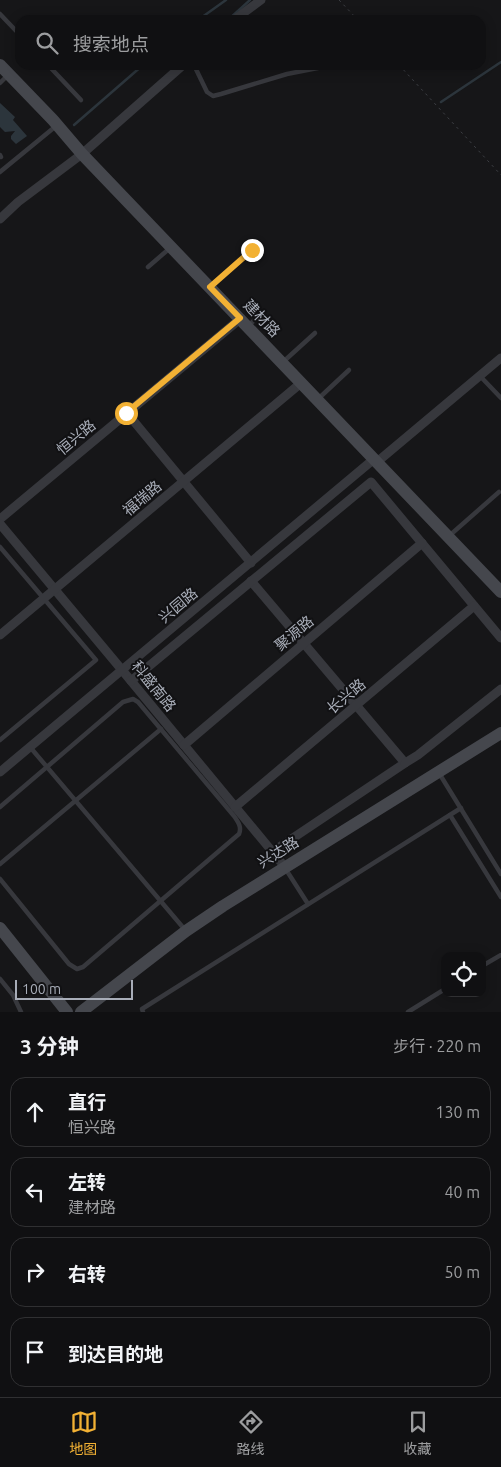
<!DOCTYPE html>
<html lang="zh">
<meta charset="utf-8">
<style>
:root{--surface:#101012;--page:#1e1e20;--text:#f1f3f6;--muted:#9c9d9f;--line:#303032;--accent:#f2b134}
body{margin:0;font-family:Ubuntu,"Noto Sans SC",sans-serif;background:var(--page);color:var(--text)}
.controls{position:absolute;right:15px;bottom:15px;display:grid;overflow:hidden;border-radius:10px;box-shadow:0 2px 12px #0003}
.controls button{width:45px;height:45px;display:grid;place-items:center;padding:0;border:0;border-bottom:1px solid var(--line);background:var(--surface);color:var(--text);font:25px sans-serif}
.scale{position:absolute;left:15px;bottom:12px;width:118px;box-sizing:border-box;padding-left:5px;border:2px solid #a8adb8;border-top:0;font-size:14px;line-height:18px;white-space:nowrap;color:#a8adb8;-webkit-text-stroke:4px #111113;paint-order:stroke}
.stop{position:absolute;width:15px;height:15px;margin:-11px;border:4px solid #f2b134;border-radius:50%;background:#fff}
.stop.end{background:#f2b134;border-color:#fff;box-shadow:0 1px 5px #0008}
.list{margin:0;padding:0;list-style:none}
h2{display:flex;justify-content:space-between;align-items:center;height:65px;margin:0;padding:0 20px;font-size:21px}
h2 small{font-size:16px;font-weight:400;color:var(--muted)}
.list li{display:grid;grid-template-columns:32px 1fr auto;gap:15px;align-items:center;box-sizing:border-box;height:70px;margin:0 10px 10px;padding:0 10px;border:1px solid var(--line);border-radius:15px}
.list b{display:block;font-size:19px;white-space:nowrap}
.list p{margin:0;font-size:16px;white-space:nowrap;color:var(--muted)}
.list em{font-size:16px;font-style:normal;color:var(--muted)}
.icon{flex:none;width:28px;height:28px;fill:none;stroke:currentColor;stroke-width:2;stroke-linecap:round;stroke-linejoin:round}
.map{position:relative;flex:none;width:501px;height:1012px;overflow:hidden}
.search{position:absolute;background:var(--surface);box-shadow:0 2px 12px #0003;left:15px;right:15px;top:15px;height:55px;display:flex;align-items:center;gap:12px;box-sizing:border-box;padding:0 18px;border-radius:15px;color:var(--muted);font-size:19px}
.sheet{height:385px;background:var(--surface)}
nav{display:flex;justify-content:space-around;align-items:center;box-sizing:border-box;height:70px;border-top:1px solid var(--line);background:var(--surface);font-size:14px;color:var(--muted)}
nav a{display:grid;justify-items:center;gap:2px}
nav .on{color:var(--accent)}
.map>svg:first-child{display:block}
.water{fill:#2c353c}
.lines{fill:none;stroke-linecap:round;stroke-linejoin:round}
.stream{stroke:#2c353c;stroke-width:2.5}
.path{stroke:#3d3f44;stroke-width:1;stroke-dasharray:2.5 4;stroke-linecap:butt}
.lane{stroke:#37383d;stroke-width:4.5}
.street{stroke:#37383d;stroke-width:9}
.secondary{stroke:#45474d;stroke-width:12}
.route{stroke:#f2b134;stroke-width:6}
.labels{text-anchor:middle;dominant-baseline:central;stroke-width:4;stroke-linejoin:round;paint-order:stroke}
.street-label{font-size:15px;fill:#a8adb8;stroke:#111113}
</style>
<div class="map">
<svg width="501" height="1012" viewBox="0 0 501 1012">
<rect width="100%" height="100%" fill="#161618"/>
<polygon class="water" points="0,103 15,117 13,120 27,136 16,144 11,139 11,136 15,131 5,132 0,127"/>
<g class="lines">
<g class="stream">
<polyline points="198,20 226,0"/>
<polyline points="228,20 250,0"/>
<polyline points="441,102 501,62"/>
<polyline points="74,125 143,65"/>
</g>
<g class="path">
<polyline points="339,0 358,20"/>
<polyline points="399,65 501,175"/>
</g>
<g class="lane">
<polyline points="0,14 20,35"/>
<polyline points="48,65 81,100"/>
<polyline points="194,65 207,92 213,96 221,94 287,74 333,65"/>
<polyline points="0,83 8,75"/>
<polyline points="0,155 1,157"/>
<polyline points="0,172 56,126"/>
<polyline points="148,267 170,248"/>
<polyline points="211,286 252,250"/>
<polyline points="248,326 260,315"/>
<polyline points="283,362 315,333"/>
<polyline points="480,376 501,398"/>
<polyline points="318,399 349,370"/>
<polyline points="449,536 499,492"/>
<polyline points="0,547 96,660 0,740"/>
<polyline points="30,747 186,931"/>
<polyline points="439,773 501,874"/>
<path d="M0 807 123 702 133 699 138 702 234 816C238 822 242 827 239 834L83 967 77 969 69 964 0 879"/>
<polyline points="450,815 501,897"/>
<polyline points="0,864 161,729"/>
<polyline points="285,868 308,904"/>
<polyline points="482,966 501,955"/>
<polyline points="0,979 13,995 21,1012"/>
<polyline points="143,1012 142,1009 461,808"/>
<polyline points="408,1012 445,989"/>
</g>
<g class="street">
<polyline points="234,20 261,0"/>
<polyline points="0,219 18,202 82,154 183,65"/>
<polyline points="127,413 251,563"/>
<polyline points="377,462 501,358"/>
<polyline points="0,519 240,319"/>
<polyline points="0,524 122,670 285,867"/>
<polyline points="251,581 405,763 272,852"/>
<polyline points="0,635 301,383"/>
<polyline points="131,681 371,482 501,638"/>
<polyline points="184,745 422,543"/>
<polyline points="405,763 418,755 501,689"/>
<polyline points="0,772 374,459"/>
<polyline points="235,807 474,606"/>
</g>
<g class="secondary">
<polyline points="0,65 53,120 82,154 501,592"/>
<polyline points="0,928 67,1012"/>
<polyline points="81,1012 186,931 223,906 501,733"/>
</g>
</g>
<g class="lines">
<polyline class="route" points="126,413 240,318 210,287 252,250"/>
</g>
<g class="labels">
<g class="street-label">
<text transform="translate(262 318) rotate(46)">建材路</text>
<text transform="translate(76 437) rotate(-40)">恒兴路</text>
<text transform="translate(142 498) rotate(-40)">福瑞路</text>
<text transform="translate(178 605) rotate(-40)">兴园路</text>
<text transform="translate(294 633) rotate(-40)">聚源路</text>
<text transform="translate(154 686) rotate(51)">科盛南路</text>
<text transform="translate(346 696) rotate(-40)">长兴路</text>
<text transform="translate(278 852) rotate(-32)">兴达路</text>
</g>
</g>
</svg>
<div class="controls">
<button><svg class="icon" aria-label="locate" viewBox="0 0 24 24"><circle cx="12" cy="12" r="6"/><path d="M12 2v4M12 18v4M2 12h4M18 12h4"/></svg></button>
</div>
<div class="scale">100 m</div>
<div class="stop" style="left:126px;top:413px"></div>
<div class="stop end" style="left:252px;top:250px"></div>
<div class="search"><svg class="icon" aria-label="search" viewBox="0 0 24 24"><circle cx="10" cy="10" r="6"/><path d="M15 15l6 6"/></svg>搜索地点</div>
</div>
<section class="sheet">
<h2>3 分钟<small>步行 · 220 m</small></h2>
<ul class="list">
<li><svg class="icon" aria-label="ahead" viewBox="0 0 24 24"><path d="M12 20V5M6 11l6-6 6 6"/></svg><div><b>直行</b><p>恒兴路</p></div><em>130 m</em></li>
<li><svg class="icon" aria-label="left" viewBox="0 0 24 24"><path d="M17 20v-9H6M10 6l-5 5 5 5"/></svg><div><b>左转</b><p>建材路</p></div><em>40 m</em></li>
<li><svg class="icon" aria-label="right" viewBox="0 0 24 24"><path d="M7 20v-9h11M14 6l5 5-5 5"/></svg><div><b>右转</b></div><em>50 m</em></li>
<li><svg class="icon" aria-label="arrive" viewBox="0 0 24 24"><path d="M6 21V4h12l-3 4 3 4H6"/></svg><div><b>到达目的地</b></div></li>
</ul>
</section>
<nav>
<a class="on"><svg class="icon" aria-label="map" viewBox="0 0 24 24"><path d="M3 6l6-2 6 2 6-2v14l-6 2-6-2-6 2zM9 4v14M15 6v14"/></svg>地图</a>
<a><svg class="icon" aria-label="directions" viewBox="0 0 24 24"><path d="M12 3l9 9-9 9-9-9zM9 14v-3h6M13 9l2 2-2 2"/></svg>路线</a>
<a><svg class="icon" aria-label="saved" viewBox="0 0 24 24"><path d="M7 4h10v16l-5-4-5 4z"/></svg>收藏</a>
</nav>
